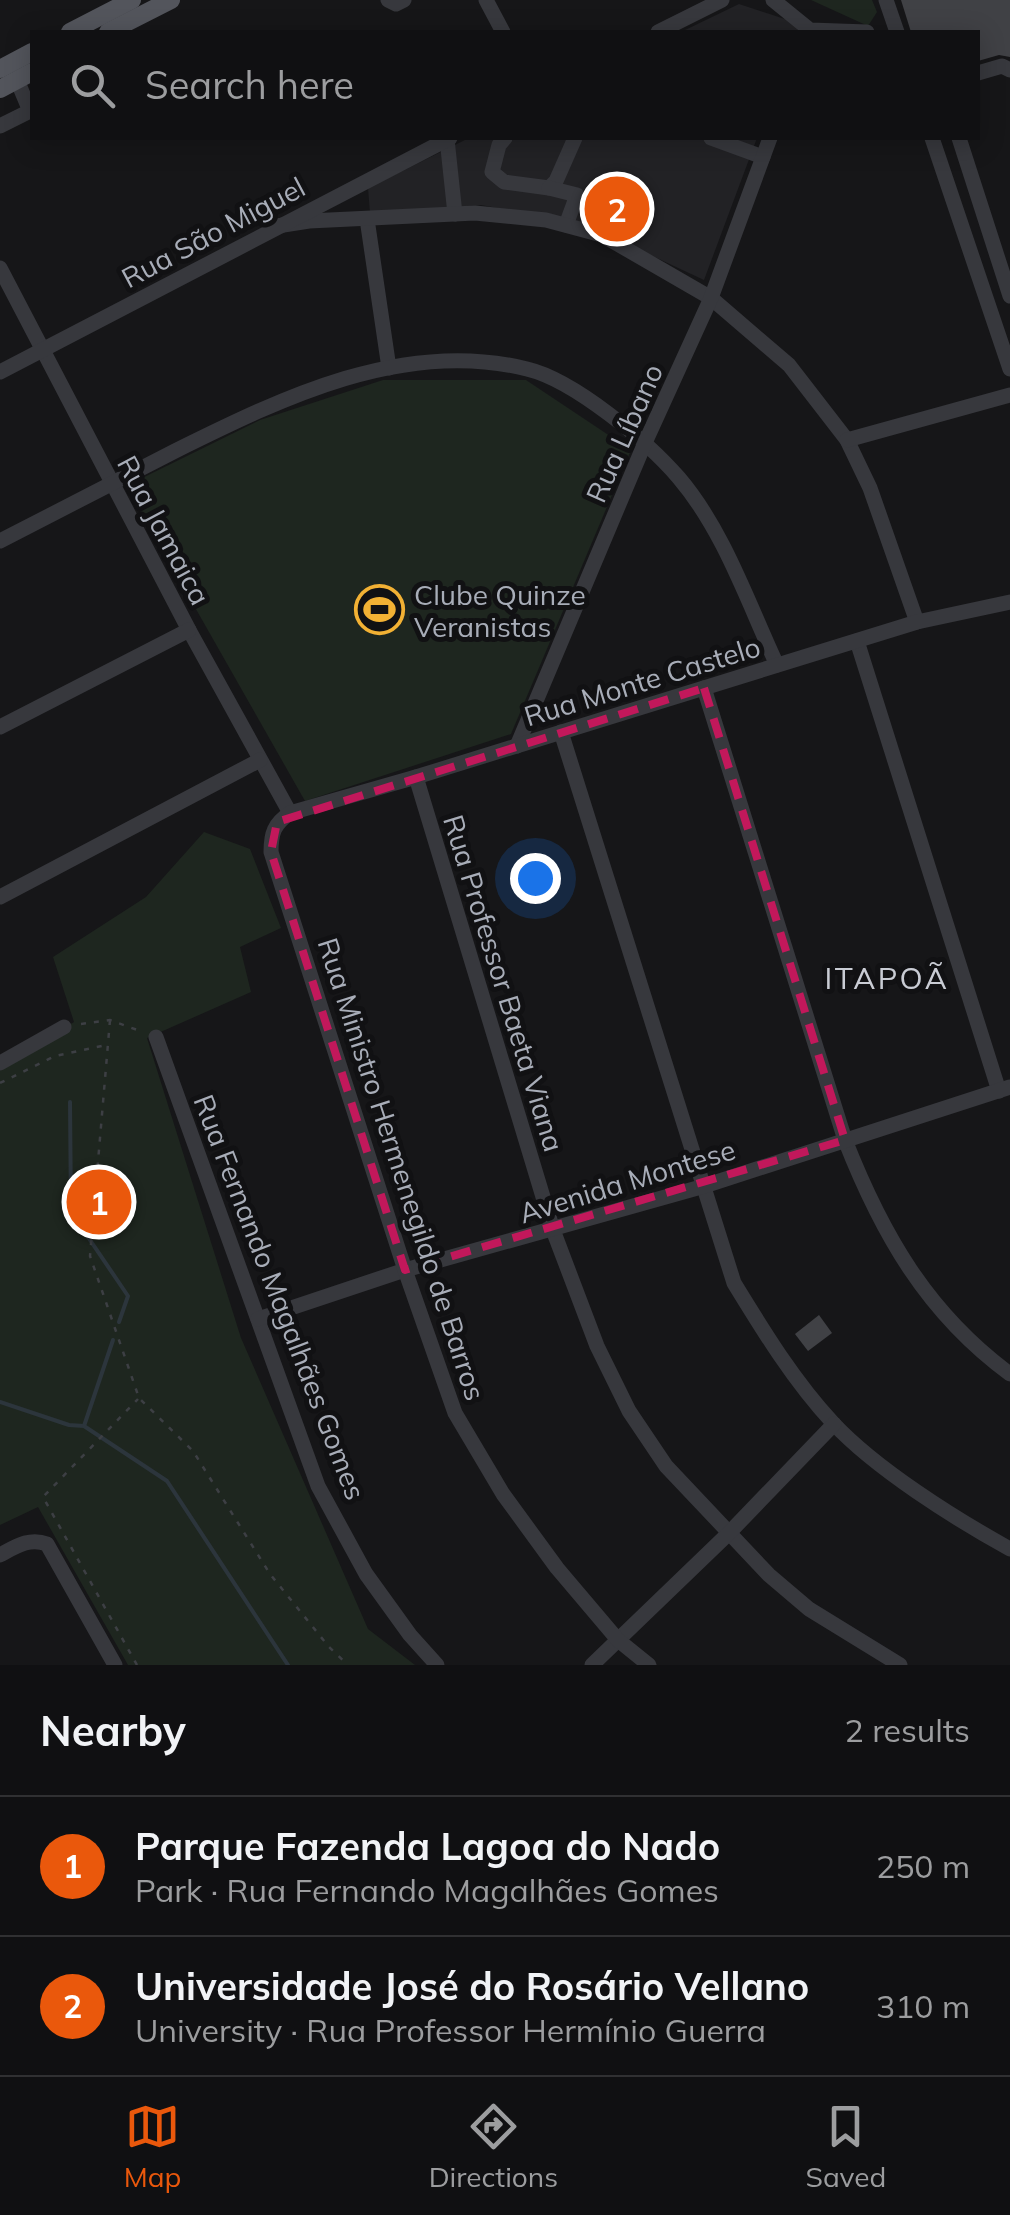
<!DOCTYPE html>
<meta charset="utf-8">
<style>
:root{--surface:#101012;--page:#19191b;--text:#f1f3f6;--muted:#9c9d9f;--line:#303032;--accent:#ea580c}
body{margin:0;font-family:Mulish,sans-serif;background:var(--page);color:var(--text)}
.you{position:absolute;left:535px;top:878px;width:35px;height:35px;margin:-25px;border:8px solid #fff;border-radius:50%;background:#1a73e8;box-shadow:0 0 0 15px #1a73e833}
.badge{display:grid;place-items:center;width:65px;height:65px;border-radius:50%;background:var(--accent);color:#fff;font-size:32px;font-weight:700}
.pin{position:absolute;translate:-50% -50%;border:5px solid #fff;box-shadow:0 2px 10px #0006}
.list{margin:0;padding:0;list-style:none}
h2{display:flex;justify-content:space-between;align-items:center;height:130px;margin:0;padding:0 40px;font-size:42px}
h2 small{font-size:32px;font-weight:400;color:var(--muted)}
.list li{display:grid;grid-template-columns:65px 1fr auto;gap:30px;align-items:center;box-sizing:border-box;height:140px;padding:0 40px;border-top:2px solid var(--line)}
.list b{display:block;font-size:38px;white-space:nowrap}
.list p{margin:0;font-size:32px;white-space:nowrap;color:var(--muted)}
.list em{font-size:32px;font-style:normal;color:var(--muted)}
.icon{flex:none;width:55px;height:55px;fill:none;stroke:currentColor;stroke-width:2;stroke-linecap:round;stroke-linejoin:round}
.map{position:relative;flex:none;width:1010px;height:1665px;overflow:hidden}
.search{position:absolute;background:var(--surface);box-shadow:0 5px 25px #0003;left:30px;right:30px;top:30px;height:110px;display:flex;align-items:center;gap:25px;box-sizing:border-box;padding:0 35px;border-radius:0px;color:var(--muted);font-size:38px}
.sheet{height:410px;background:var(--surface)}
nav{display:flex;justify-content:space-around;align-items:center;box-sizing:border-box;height:140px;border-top:2px solid var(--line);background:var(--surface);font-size:28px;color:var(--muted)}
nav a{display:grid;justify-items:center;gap:5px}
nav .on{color:var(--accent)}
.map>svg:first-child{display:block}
.built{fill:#222225}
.green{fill:#1e261f}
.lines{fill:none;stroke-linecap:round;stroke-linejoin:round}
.stream{stroke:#2c353c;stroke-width:4}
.building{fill:#404145}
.path{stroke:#3d3f44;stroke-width:2.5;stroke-dasharray:5 8;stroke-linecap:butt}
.minor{stroke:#37383d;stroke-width:15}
.major{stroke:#53555c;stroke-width:18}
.marked{fill:none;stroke:#c2185b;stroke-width:8;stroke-dasharray:20 12;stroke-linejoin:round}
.labels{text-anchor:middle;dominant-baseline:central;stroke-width:10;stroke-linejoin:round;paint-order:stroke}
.street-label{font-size:28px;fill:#a8adb8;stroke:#111113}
.poi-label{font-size:28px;fill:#a8adb8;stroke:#111113;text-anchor:start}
.neighbourhood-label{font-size:30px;letter-spacing:2.5px;fill:#c9ccd4;stroke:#111113}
</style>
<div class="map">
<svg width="1010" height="1665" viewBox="0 0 1010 1665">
<rect width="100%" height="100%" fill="#161618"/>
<g class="built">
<polygon points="739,4 800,24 797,32 681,32"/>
<polygon points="469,138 757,138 704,280 599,231 546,217 481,205 370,213 368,188"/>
</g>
<g class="green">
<polygon points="811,0 872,0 877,12 868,26"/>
<polygon points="383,380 526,380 631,450 511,734 305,801 126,486 260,420"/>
<polygon points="204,832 250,849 281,928 240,947 251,992 147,1038 241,1338 368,1629 415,1665 128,1665 38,1507 0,1525 0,1066 74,1022 53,957 146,897"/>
</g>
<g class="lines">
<g class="stream">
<polyline points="70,1102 71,1212 128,1296 119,1322"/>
<polyline points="0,1402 69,1425 84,1426 167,1481 288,1665"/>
<polyline points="84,1426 113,1340"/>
</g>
</g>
<g class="building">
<polygon points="901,0 1010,0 1010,57 999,55 978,61 978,32 911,32"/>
<polygon points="819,1315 832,1333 808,1351 795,1334"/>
</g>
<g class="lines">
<g class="path">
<polyline points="110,1020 90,1256 139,1398 193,1451 270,1574 329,1647 348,1665"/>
<polyline points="81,1024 110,1020 140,1031"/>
<polyline points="0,1083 55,1056 106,1045"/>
<polyline points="137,1665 43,1497 138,1399"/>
</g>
<g class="minor">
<polyline points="388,0 396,4 404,0"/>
<polyline points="486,0 503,32"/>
<polyline points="773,0 810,30 867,32"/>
<polyline points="886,0 897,32"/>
<polyline points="658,32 722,0"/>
<polyline points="978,73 1002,66 1010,70"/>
<polyline points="0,126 30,111 17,80"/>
<polyline points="505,138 499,145 492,172 504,182 549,188 556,181 575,138"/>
<polyline points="711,138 763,157"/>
<polyline points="932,138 1010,369"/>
<polyline points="959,138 1010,296"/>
<polyline points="447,139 455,214"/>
<polyline points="549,188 577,195 566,225"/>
<polyline points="367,219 389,368"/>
<polyline points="277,226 309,221 475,213 546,220 602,235 711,298 789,365 847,440 870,488 917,622"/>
<polyline points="0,268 189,630 290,813"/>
<polyline points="0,372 450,138"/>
<polyline points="847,440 1010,395"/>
<path d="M0 541C58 511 116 481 175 451 282 398 404 338 527 369 574 380 648 442 679 478 724 531 748 603 777 665"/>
<polyline points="857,641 999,1091"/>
<path d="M704 688 845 1140C882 1234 927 1313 1010 1374"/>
<polyline points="0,727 189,630"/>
<path d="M561 732 734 1283C764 1332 794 1381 833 1423 876 1469 954 1518 1010 1549"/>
<polyline points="517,746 644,445 711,298 770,138"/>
<polyline points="416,777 553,1230 597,1346 629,1411 666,1466 769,1575 809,1609 900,1665"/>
<polyline points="0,897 260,760"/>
<polyline points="156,1037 318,1486 366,1574 410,1635 437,1665"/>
<polyline points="0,1063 64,1027"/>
<polyline points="258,1319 405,1270 701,1187 1010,1087"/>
<path d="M0 1555C15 1547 29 1537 47 1544L115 1665"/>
<polyline points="592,1665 729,1533 834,1424"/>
<path d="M649 1665 618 1640 557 1568 503 1494 455 1413 405 1270 271 852C271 833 274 824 290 813L416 777 917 622 1010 602"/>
</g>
<g class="major">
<polyline points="70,32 132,0"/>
<polyline points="108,32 171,0"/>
<polyline points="0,69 32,52"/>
<polyline points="0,89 32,72"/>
</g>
</g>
<path class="marked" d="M704 688 845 1140 405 1270 271 852 277 822Z"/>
<defs>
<symbol id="stadium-ring" viewBox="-11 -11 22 22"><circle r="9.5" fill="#111113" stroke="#f2b134" stroke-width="1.5"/><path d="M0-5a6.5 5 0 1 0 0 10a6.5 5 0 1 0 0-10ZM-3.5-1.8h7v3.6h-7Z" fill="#f2b134"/></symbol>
</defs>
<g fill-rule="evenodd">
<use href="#stadium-ring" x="352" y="582" width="55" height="55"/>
</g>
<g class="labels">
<g class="street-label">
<text transform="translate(213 232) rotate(-28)">Rua São Miguel</text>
<text transform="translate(624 433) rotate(-66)">Rua Líbano</text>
<text transform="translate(164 530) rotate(62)">Rua Jamaica</text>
<text transform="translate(642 681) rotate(-17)">Rua Monte Castelo</text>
<text transform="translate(504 983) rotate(73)">Rua Professor Baeta Viana</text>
<text transform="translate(402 1169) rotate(72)">Rua Ministro Hermenegildo de Barros</text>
<text transform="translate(627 1181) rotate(-17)">Avenida Montese</text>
<text transform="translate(280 1297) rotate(69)">Rua Fernando Magalhães Gomes</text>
</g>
<g class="poi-label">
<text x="414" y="594">Clube Quinze<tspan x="414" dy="32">Veranistas</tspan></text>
</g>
<g class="neighbourhood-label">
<text x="887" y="978">ITAPOÃ</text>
</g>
</g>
</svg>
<div class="you"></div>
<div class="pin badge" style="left:99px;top:1202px">1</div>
<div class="pin badge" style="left:617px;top:209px">2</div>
<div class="search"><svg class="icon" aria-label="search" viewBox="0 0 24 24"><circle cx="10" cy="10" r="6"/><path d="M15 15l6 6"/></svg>Search here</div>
</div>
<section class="sheet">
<h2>Nearby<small>2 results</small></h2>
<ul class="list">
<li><span class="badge">1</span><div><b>Parque Fazenda Lagoa do Nado</b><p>Park · Rua Fernando Magalhães Gomes</p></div><em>250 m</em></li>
<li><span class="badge">2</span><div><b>Universidade José do Rosário Vellano</b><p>University · Rua Professor Hermínio Guerra</p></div><em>310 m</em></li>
</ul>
</section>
<nav>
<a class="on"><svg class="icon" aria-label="map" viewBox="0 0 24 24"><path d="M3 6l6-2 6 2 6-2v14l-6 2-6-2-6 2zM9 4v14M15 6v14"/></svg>Map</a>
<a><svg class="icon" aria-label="directions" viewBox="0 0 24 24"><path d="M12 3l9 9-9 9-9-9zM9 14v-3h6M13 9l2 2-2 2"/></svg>Directions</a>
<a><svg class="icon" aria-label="saved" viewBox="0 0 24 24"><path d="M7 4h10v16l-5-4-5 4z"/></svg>Saved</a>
</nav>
